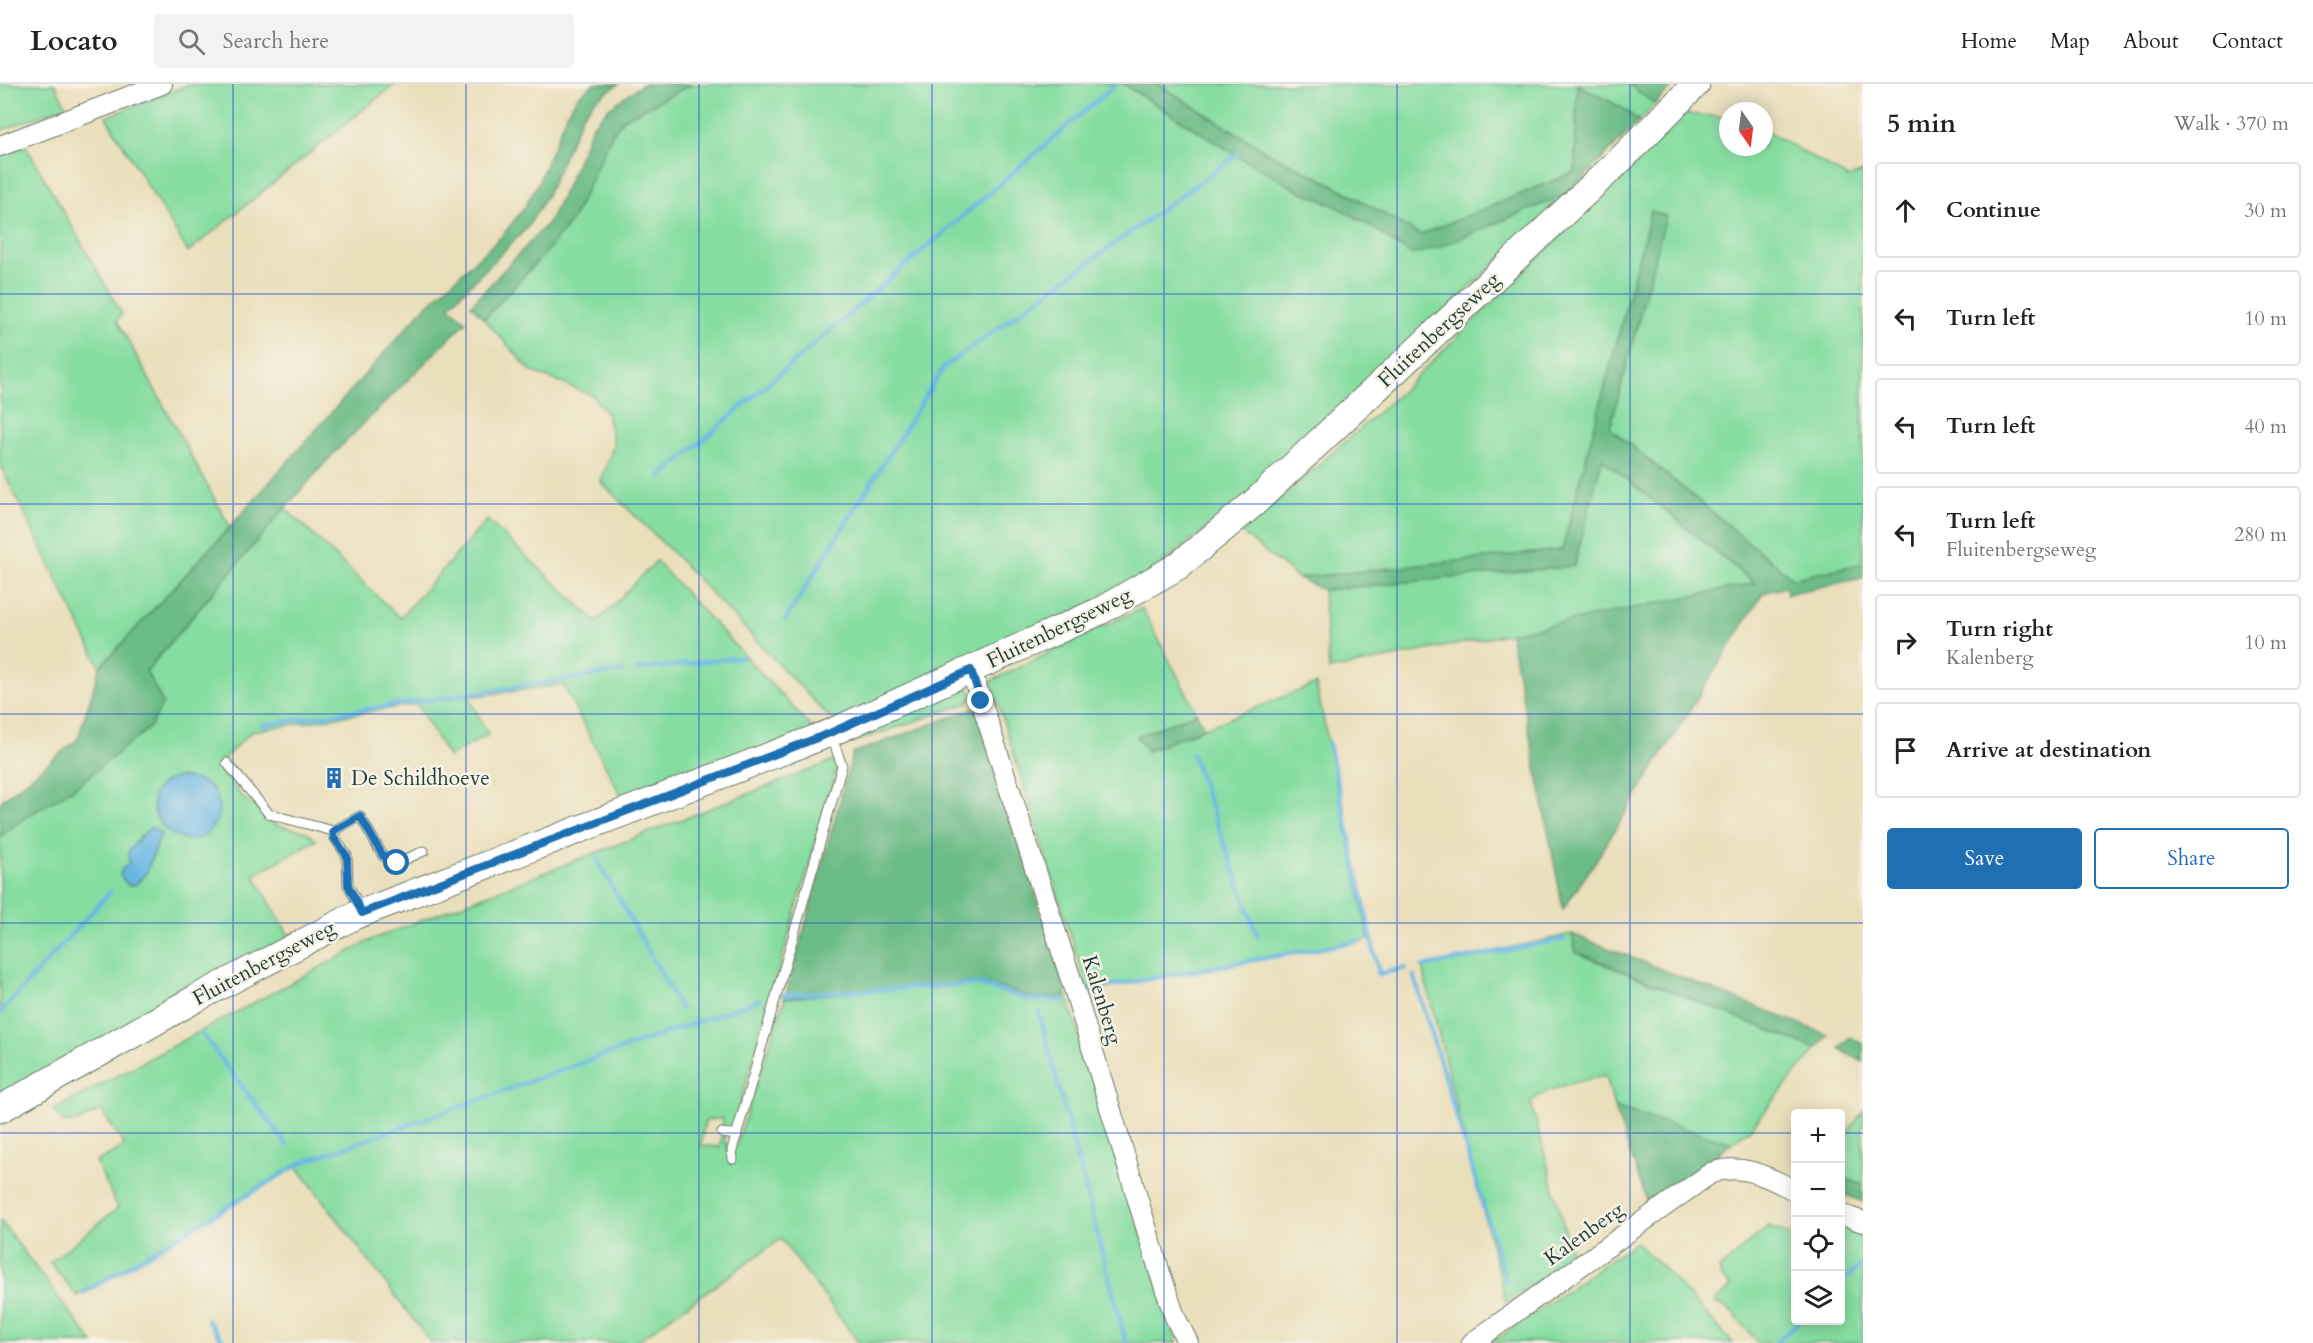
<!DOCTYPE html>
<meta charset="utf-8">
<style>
:root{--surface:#fff;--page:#f2f2f2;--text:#222;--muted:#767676;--line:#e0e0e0;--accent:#1f6fb2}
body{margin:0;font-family:Cardo,serif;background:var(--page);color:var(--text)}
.controls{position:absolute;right:18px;bottom:18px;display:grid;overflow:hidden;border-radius:6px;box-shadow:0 3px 15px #0003}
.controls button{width:54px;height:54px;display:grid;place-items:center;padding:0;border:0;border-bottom:2px solid var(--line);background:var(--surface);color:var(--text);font:30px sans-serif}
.compass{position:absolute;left:1719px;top:18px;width:54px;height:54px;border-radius:50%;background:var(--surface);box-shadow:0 3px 15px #0003;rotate:166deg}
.stop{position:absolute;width:18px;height:18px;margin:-14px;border:4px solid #1f6fb2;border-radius:50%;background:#fff}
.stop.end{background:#1f6fb2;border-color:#fff;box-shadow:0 2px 6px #0008}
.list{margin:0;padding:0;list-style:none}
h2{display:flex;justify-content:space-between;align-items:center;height:78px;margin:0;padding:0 24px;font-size:26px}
h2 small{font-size:20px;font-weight:400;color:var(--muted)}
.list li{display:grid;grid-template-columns:39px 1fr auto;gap:18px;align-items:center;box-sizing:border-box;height:96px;margin:0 12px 12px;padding:0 12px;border:2px solid var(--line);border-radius:6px}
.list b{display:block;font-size:22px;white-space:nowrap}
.list p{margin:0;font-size:20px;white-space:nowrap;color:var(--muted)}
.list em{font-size:20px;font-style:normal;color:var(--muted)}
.actions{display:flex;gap:12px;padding:18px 24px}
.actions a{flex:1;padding:14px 0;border:2px solid var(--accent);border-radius:6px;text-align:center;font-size:21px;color:var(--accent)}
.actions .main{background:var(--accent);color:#fff}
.icon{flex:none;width:33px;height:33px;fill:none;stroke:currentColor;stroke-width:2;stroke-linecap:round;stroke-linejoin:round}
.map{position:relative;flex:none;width:1863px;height:1259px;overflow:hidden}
header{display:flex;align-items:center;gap:36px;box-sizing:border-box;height:84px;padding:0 30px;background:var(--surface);border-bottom:2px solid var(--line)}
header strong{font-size:28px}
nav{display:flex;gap:33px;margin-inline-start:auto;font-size:21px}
.search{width:420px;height:54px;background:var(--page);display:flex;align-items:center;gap:15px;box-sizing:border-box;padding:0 21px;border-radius:6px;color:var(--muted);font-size:22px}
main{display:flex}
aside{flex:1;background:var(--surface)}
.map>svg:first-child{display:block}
.green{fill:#86dda1;stroke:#528d6a;stroke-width:1.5;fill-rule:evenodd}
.forest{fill:#6cbc87;stroke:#467c5e;stroke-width:1.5}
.water{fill:#68b7e3;stroke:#447a8c;stroke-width:1.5}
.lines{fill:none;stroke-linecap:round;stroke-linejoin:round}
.stream{stroke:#68b7e3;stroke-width:4.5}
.lane-casing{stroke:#667663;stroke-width:11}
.street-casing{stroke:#667663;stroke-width:22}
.secondary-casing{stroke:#667663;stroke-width:29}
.lane{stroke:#fff;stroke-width:9}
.street{stroke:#fff;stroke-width:20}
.secondary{stroke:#fff;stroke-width:27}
.route{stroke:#1f6fb2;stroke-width:8}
.grid{fill:none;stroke:#1d4ed8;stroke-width:1.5;stroke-opacity:0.55}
.labels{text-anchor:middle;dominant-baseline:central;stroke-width:5;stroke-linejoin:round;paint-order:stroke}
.street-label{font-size:21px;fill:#1f3d34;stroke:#f7f3e8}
.poi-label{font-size:21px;fill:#1f3d34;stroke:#f7f3e8;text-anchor:start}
</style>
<header>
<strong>Locato</strong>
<div class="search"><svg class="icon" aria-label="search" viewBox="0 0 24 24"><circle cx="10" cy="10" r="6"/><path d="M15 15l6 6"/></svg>Search here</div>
<nav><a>Home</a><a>Map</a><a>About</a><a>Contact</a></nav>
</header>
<main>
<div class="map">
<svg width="1863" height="1259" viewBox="0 0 1863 1259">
<rect width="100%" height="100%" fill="#f7f3e8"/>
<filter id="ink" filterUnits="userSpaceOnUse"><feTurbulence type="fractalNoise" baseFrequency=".0167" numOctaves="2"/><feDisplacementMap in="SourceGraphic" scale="12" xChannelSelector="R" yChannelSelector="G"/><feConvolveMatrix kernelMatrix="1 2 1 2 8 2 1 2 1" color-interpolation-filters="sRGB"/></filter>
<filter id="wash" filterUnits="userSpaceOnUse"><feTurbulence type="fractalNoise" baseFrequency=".008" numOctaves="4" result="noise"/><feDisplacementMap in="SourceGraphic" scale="24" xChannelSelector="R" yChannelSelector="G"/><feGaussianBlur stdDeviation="1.35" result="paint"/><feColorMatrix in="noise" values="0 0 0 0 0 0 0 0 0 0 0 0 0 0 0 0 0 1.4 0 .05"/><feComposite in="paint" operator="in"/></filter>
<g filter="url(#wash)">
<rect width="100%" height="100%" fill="#eadfbb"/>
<g class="green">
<polygon points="0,0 55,0 66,22 0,47"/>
<polygon points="190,0 395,0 188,168 106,33"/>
<polygon points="692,0 1123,0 1243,75 1296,105 1334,121 1372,143 1400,164 1439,163 1569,109 1267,397 1140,497 837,638 826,630 676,472 601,398 614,360 607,330 592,311 531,287 484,235 548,166 573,134 611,52 623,35"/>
<polygon points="1158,0 1628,0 1655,20 1639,37 1622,24 1577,0 1575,88 1420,151 1332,100 1270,70"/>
<polygon points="1685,30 1728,33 1728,63 1764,63 1765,35 1770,49 1848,94 1863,88 1863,479 1793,495 1610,344 1644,215 1651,127 1562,466 1298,494 1242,449 1399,310"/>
<polygon points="26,62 122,230 117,236 230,443 100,583 0,380 0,72"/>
<polygon points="1602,375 1755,500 1329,586 1323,506 1574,482"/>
<path d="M285 424 400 534 487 436 597 538 656 477 816 648 625 719 563 601 469 613 488 651 448 673 417 620 252 647 217 681 242 713 256 723 273 740 307 748 316 756 254 791 291 855 0 1015V753L163 619 146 588ZM193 695 210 702 214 706 171 749 161 741 153 726ZM150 744 161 751 146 789 128 801 122 794 123 784 129 780C127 765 138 753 150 744Z"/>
<polygon points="1142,524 1197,629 1137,652 1147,667 1316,600 1369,855 1088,908 991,597"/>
<polygon points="963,603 970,606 974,612 968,619 846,661 846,652"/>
<polygon points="833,677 836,683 833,698 735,1038 733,1045 722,1044 723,1034 705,1037 701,1061 720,1063 721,1052 725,1052 725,1060 728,1060 727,1066 732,1068 735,1065 785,914 937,901 990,900 1034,914 1067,912 1177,1259 859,1259 781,1155 634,1259 431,1259 296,1081 77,1212 50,1178 118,1124 96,1078 125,1062 101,1026 77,1038 63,1038 53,1026 373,855"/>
<path d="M1572 850 1576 869 1816 965 1750 1045 1732 1059 1614 1023 1606 991C1585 997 1543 1003 1531 1019L1572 1173 1506 1219 1422 883Z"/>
<polygon points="1863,1027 1863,1101 1841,1093 1841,1058"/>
<polygon points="0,1136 3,1140 93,1259 0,1259"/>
<polygon points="1841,1139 1863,1148 1863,1259 1758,1259 1732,1228 1714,1218 1731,1203 1722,1193 1719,1185 1769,1142 1794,1153 1795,1151 1796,1236 1840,1236"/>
<polygon points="1636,1158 1668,1189 1733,1259 1493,1258"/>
</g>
<g class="forest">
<polygon points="594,0 619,0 595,16 582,32 547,111 528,143 449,222 466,238 333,370 285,424 146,587 163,619 150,643 76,703 26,733 0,753 0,718 78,655 100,583 230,443 423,225 502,152 524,124 538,99 568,27 579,11"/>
<polygon points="643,0 692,0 623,35 611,52 573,134 548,166 484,235 471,221 548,139 565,106 593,41 609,24"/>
<polygon points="1123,0 1158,0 1270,70 1332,100 1420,151 1575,88 1577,0 1622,24 1639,37 1569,109 1439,163 1412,171 1372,143 1334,121 1296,105 1243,75"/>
<polygon points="1628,0 1675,0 1655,20"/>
<polygon points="1651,127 1666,132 1610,344 1793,495 1863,479 1863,494 1787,510 1786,503 1763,509 1593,781 1563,825 1510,549 1755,499 1602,375 1574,482 1323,506 1298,494 1562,466"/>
<polygon points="972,625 979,627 1067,912 1034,914 989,900 937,901 785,914 853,669"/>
<polygon points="1197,629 1204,644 1147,667 1137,652"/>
<polygon points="1572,850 1828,951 1816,965 1576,868"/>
<polygon points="1850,953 1863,959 1863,978 1839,965"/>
<polygon points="1614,1023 1732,1059 1648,1120"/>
<polygon points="1841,1093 1863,1101 1863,1118 1841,1109"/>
</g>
<g class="water">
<path d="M179 693 193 695 210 702C218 712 222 726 216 737 188 793 114 707 179 693Z"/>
<polygon points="152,743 161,750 146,789 135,801 128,801 120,791 123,784 129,779 128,768 143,750"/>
</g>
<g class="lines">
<g class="stream">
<polyline points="660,393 1116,0"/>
<polyline points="785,536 944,283 1237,71"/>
<polyline points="636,586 743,573"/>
<polyline points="261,641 622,587"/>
<polyline points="1329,660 1379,890 1405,884"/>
<polyline points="1192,670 1258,853"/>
<polyline points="596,774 681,925"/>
<polyline points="1422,883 1564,855"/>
<polyline points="1414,892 1506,1197"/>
<polyline points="1092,905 1360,857"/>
<polyline points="783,911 978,900 1030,916 1063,916"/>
<polyline points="1039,928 1126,1259"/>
<polyline points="0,929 110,808"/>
<polyline points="202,950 287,1061"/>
<polyline points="1840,1200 1863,1179"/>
<polyline points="83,1209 301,1079 759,916"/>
<polyline points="207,1236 225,1259"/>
<polyline points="1776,1259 1800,1236"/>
</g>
</g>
</g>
<g filter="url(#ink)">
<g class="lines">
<defs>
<g id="lane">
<polyline points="227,679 269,730 333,747 360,732 383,772 397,779 424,767"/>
<polyline points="333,747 335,754 347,772 348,801 362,827"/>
<polyline points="722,1049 737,1051"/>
<polyline points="733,1075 732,1066 842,682 831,650"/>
</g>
<g id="street">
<polyline points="0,62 162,0"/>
<polyline points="971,586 1076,911 1160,1189 1175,1233 1188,1259"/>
<polyline points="1840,1130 1863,1138"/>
<path d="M1472 1259 1711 1089C1742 1078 1768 1093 1796 1107"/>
</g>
<polyline id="secondary" points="0,1025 195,915 354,832 830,649 1100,527 1178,482 1254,419 1619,77 1696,0"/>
</defs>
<use href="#lane" class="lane-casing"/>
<use href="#street" class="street-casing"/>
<use href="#secondary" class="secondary-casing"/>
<use href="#lane" class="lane"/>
<use href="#street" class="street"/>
<use href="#secondary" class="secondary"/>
</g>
</g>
<g class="lines" filter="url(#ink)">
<polyline class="route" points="397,779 383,772 360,732 333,747 334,754 347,772 348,801 362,829 830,649 971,586 981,617"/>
</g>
<path class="grid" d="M233 0V1259M466 0V1259M699 0V1259M932 0V1259M1164 0V1259M1397 0V1259M1630 0V1259M0 210H1863M0 420H1863M0 630H1863M0 839H1863M0 1049H1796M1840 1049H1863"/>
<defs>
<symbol id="building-bare" viewBox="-9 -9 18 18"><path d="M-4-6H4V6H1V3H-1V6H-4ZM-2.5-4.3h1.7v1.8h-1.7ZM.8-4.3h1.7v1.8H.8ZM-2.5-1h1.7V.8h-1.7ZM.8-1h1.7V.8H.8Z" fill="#1f6fb2" stroke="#f7f3e8" stroke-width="2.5" paint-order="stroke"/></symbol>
</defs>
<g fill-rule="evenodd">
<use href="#building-bare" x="319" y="679" width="30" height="30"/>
</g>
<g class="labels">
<g class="street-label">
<text transform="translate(1439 246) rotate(-43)">Fluitenbergseweg</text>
<text transform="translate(1059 544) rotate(-26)">Fluitenbergseweg</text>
<text transform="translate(264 879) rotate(-28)">Fluitenbergseweg</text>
<text transform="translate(1102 916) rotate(73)">Kalenberg</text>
<text transform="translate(1584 1150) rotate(-36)">Kalenberg</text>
</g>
<g class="poi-label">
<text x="351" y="694">De Schildhoeve</text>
</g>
</g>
</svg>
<div class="controls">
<button>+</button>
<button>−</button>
<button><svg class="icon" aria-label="locate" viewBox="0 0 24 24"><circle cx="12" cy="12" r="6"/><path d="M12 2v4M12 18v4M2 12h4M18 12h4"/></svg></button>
<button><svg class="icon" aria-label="layers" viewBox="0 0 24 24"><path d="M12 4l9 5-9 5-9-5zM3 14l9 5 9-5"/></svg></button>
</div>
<svg class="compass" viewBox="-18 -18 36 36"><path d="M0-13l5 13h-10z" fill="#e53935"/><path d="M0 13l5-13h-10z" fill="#767676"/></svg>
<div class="stop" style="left:397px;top:779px"></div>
<div class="stop end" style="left:981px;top:617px"></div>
</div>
<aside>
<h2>5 min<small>Walk · 370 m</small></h2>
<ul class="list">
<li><svg class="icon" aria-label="ahead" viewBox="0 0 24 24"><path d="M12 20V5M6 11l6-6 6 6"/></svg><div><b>Continue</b></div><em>30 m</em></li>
<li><svg class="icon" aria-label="left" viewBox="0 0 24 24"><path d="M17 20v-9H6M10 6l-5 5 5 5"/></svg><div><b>Turn left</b></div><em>10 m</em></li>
<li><svg class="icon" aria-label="left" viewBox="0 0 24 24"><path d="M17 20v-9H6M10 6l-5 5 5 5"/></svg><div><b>Turn left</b></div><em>40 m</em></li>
<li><svg class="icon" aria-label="left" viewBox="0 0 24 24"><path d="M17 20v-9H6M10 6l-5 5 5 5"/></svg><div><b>Turn left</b><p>Fluitenbergseweg</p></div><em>280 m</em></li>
<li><svg class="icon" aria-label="right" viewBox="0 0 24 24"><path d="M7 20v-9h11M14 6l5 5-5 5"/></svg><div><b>Turn right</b><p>Kalenberg</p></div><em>10 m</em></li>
<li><svg class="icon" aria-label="arrive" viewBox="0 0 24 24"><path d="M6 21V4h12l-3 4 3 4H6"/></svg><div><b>Arrive at destination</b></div></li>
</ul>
<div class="actions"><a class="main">Save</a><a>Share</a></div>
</aside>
</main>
